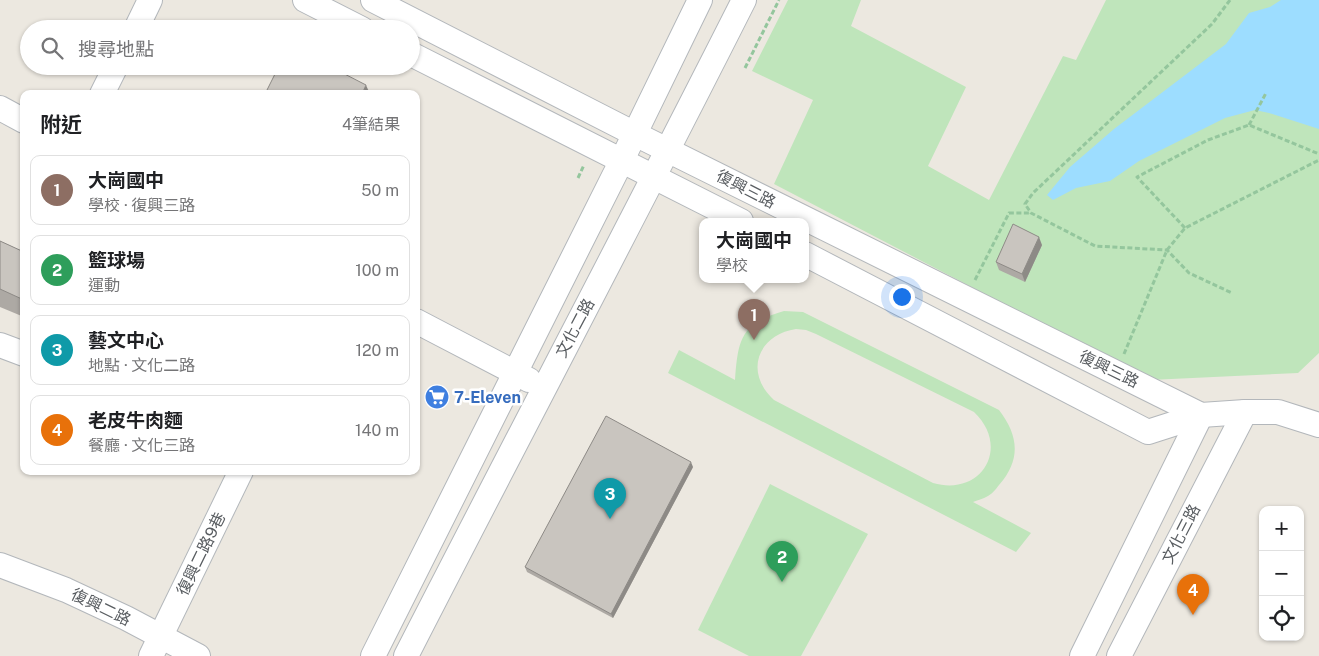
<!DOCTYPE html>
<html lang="zh-TW">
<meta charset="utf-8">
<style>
:root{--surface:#fff;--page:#f2f2f2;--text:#202124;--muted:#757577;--line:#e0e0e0;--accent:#111827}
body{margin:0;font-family:"Public Sans","Noto Sans TC",sans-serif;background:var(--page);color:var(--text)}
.controls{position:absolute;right:15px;bottom:15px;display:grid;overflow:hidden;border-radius:10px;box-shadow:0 1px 4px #0004}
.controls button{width:45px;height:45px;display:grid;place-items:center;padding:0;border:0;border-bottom:1px solid var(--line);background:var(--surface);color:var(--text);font:25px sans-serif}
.you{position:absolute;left:901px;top:296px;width:18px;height:18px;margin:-12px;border:4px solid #fff;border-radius:50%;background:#1a73e8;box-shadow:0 0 0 8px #1a73e833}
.badge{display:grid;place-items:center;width:32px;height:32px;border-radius:50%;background:var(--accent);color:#fff;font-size:16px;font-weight:700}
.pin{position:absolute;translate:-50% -41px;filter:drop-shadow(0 1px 2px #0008)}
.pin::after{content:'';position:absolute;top:26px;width:18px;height:15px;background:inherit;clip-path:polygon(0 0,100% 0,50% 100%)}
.popup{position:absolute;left:699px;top:218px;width:110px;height:65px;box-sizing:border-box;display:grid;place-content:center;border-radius:10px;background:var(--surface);filter:drop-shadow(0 1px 4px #0005);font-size:16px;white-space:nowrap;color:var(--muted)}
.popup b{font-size:19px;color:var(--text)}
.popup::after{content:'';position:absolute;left:50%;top:100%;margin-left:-10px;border:10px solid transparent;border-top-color:var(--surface)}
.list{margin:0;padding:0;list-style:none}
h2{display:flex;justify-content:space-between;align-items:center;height:65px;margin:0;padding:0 20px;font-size:21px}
h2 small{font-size:16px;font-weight:400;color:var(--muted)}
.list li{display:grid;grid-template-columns:32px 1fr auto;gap:15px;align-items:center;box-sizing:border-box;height:70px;margin:0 10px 10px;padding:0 10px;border:1px solid var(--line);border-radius:10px}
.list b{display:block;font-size:19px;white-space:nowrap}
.list p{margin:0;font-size:16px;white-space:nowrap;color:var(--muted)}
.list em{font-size:16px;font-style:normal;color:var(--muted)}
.icon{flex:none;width:28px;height:28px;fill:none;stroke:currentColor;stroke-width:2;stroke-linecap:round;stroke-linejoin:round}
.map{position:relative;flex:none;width:1319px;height:656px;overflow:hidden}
.search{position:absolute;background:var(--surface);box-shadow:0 1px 4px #0004;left:20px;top:20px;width:400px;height:55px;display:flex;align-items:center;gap:12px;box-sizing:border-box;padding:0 18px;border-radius:28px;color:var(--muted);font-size:19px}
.panel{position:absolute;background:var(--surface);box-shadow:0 1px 4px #0004;left:20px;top:90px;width:400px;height:385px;border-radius:10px}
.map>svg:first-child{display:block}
.green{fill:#bfe5bb;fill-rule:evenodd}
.water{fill:#9dddff}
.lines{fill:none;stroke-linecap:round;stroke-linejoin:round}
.minor-casing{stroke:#b3b7bb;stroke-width:26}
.path{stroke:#94c69d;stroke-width:3;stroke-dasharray:5 2.5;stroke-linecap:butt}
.minor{stroke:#fff;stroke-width:24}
.wall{fill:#ada9a4}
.shaded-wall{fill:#8d8a86}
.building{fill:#c9c5bf;stroke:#8d8a86}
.labels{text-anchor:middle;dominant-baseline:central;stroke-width:5;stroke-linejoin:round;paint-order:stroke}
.street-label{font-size:16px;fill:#595d61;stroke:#fff}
.shop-label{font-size:16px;font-weight:bold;fill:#366cbe;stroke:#fff;text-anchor:start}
</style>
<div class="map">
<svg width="1319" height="656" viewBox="0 0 1319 656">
<rect width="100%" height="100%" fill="#ece8e0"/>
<g class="green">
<polygon points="788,0 861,0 851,26 966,87 928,166 989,200 1063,56 1076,60 1106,0 1319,0 1319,353 1298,373 1150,380 774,184 813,100 752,71"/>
<path d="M784 311 803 312 999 410C1019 436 1021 460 999 485 996 489 992 494 988 496 983 499 977 500 973 502L1031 533 1016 552 668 373 679 350 735 380C738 339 741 323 784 311ZM796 329 806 330 816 334 974 412C1011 447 982 497 933 483L774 400C744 373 757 335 796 329Z"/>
<polygon points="770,484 868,534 801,656 749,656 698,630"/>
</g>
<polygon class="water" points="1281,0 1319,0 1319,129 1269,113 1255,110 1225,118 1139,161 1110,181 1076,188 1053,200 1047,195 1070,167 1114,129 1226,44 1249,13 1270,7"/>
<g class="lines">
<defs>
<g id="minor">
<polyline points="305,0 362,29"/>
<polyline points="373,0 635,134 1201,415"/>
<polyline points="136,29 150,0"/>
<polyline points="411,54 741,221"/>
<polyline points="102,94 116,66"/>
<polyline points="0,108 24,121"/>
<polyline points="805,254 1148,432 1201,415 1245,412 1278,412 1319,425"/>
<polyline points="416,321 529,380"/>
<polyline points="0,345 24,354"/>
<polyline points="0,565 66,590 126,618 198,656"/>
<polyline points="151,656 241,471"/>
<polyline points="373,656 622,160 700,0"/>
<path d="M406 656C518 437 633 220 744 0"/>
<polyline points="1082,656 1201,415"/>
<polyline points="1119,656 1245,412"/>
</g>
</defs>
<use href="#minor" class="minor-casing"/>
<g class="path">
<polyline points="1230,0 1212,24 1033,193 1025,204 1031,213 1095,246 1167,250 1189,273 1232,293"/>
<polyline points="745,68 779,0"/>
<polyline points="1249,125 1266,93"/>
<polyline points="578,178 584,165"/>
<polyline points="1185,228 1137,177 1208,140 1249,125 1319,154"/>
<polyline points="975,280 1009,213 1031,213"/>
<polyline points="1124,354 1167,250 1185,228 1319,160"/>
</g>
<use href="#minor" class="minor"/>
</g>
<g class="wall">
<polygon points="0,241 24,252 24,317 0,307"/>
<polygon points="1042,245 1025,282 999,270 996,262"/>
<polygon points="693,467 613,618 527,572 525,567"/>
</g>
<g class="shaded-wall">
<polygon points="366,85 370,94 362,94"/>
<polygon points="1039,237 1042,245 1025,282 1022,274"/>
<polygon points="691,462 693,467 613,618 611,614"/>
</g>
<g class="building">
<polygon points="279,66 329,66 366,85 362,94 265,94"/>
<polygon points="1013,224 1039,237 1022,274 996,262"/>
<polygon points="0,241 24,252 24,300 0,289"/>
<polygon points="606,416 691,462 611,614 525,567"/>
</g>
<defs>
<symbol id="supermarket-disc" viewBox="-11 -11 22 22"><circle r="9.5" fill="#3f7fe0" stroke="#fff"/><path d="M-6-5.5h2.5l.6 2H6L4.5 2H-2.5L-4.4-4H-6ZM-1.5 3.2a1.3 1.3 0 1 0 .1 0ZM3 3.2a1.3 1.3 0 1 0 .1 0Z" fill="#fff"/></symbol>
</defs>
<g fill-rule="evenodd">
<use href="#supermarket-disc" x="423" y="383" width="28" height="28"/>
</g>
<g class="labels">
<g class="street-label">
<text transform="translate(746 189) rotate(27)">復興三路</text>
<text transform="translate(575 328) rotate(-62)">文化二路</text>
<text transform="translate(1109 369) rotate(26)">復興三路</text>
<text transform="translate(1181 534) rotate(-63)">文化三路</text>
<text transform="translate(201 554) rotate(-64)">復興二路9巷</text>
<text transform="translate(101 607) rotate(26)">復興二路</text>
</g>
<g class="shop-label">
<text x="454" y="397">7-Eleven</text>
</g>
</g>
</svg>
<div class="controls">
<button>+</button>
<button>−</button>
<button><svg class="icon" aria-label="locate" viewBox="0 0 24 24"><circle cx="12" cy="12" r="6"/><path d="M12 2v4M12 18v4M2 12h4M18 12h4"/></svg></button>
</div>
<div class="you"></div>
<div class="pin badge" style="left:754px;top:340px;background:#8d6e63">1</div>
<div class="popup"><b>大崗國中</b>學校</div>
<div class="pin badge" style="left:782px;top:582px;background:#2e9e5b">2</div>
<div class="pin badge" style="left:610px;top:519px;background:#0f9aa8">3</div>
<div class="pin badge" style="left:1193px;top:615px;background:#e8710a">4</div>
<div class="search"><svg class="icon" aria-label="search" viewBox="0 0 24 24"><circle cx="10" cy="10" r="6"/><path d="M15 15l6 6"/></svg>搜尋地點</div>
<section class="panel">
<h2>附近<small>4筆結果</small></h2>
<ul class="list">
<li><span class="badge" style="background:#8d6e63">1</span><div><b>大崗國中</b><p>學校 · 復興三路</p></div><em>50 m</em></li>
<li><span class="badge" style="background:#2e9e5b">2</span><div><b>籃球場</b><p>運動</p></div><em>100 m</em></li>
<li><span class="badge" style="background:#0f9aa8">3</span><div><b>藝文中心</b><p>地點 · 文化二路</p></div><em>120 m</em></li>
<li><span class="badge" style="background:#e8710a">4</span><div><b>老皮牛肉麵</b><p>餐廳 · 文化三路</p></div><em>140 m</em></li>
</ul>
</section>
</div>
